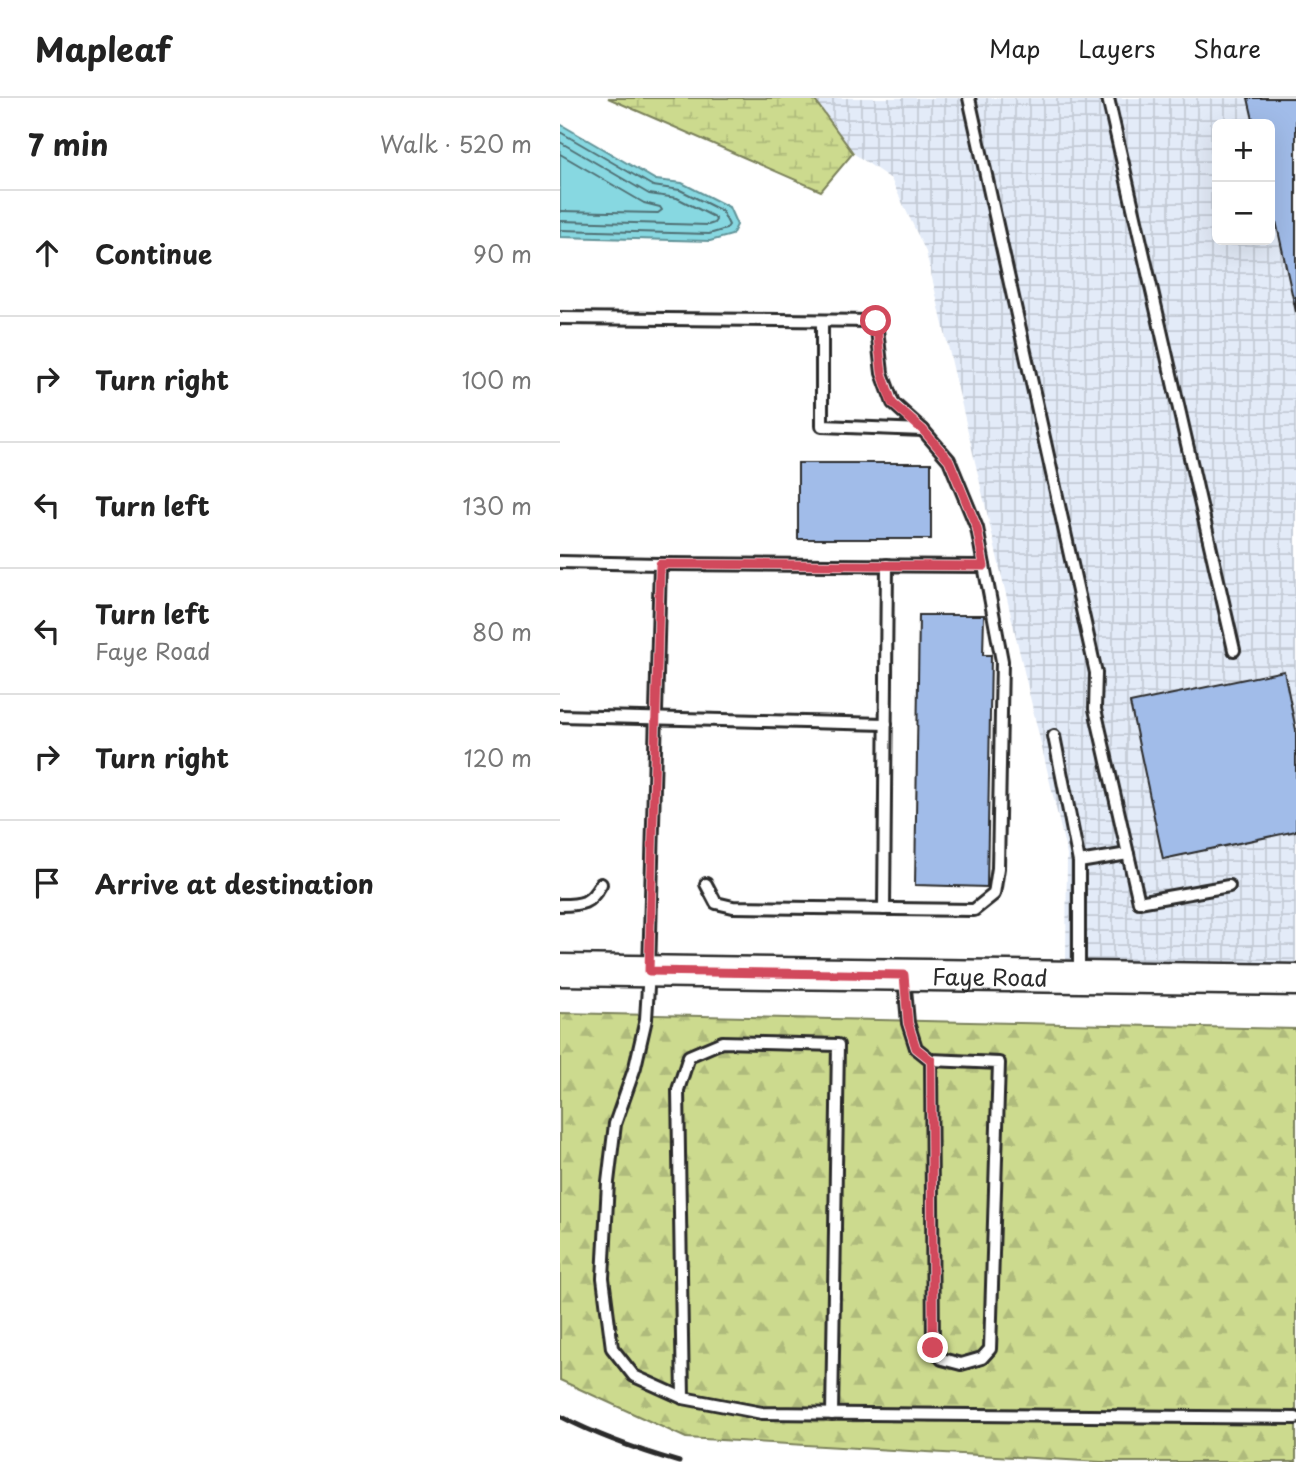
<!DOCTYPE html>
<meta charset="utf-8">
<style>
:root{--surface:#fff;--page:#f6f6f6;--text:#222;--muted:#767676;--line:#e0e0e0}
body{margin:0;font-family:"Playpen Sans",sans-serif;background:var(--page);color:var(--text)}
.controls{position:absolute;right:21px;top:21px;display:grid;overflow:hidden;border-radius:10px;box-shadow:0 7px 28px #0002}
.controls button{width:63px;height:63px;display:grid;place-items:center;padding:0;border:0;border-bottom:2px solid var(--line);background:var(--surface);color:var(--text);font:35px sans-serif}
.stop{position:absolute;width:21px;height:21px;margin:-16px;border:5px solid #d1495b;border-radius:50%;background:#fff}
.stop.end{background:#d1495b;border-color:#fff;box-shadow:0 2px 7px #0008}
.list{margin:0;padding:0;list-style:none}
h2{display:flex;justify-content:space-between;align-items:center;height:91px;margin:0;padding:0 28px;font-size:30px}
h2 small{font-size:23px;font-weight:400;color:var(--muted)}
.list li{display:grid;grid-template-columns:46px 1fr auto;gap:21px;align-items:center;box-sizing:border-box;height:126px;padding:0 28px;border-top:2px solid var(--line)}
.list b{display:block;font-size:26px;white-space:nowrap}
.list p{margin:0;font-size:23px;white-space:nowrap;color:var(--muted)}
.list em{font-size:23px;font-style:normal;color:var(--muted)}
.icon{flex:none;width:38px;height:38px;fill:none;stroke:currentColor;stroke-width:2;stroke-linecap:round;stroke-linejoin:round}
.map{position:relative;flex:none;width:736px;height:1364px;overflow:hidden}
header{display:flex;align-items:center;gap:42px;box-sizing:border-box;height:98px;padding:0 35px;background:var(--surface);border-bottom:2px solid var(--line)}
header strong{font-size:33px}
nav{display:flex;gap:38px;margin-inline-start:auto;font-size:24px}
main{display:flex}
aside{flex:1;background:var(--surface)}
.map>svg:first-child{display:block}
.industrial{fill:url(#industrial-grid);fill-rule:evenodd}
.forest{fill:url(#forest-firs);stroke:#7c825c;stroke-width:2}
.wetland{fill:url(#wetland-marsh);stroke:#7c825c;stroke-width:2}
.water{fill:#87d8e1;stroke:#629398;stroke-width:2}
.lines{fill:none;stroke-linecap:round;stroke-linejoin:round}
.shore{stroke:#507074;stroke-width:2}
.building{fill:#a1bce9;stroke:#2b2b2b;stroke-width:2}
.lane-casing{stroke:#2b2b2b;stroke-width:16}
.secondary-casing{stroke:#2b2b2b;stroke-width:35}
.lane{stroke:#fff;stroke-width:10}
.secondary{stroke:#fff;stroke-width:30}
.rail{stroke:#2b2b2b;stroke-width:5}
.route{stroke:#d1495b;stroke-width:9}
.labels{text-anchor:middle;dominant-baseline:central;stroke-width:7;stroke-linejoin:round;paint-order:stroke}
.street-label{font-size:23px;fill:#2b2b2b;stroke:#fff}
</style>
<header>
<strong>Mapleaf</strong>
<nav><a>Map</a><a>Layers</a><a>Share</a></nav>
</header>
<main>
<aside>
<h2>7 min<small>Walk · 520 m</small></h2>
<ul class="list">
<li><svg class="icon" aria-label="ahead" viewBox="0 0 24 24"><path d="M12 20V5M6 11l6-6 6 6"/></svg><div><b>Continue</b></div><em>90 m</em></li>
<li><svg class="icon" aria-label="right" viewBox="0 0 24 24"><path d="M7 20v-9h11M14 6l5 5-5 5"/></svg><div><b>Turn right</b></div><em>100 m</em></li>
<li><svg class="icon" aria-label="left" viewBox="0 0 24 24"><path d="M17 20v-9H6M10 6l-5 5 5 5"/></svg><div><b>Turn left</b></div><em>130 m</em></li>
<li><svg class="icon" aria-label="left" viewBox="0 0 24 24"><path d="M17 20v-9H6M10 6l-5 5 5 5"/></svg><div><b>Turn left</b><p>Faye Road</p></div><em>80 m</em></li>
<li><svg class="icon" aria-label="right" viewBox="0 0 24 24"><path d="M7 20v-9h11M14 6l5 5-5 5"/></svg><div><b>Turn right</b></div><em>120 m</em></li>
<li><svg class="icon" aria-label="arrive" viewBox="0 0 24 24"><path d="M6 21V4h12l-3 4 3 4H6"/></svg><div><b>Arrive at destination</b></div></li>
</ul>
</aside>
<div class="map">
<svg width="736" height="1364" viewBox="0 0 736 1364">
<defs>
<pattern id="industrial-grid" width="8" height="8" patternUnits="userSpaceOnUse" patternTransform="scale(1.75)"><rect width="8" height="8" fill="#e3ebf8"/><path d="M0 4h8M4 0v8" fill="none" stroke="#c3cad5"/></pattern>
<pattern id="forest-firs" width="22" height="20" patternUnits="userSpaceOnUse" patternTransform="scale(1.75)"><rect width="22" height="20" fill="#ccda8e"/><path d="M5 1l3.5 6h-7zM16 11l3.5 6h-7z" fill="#afbb7b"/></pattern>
<pattern id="wetland-marsh" width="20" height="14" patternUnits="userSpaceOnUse" patternTransform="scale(1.75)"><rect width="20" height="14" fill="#ccda8e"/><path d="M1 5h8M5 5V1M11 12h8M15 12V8" fill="none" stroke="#afbb7b"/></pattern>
</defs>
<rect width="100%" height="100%" fill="#fff"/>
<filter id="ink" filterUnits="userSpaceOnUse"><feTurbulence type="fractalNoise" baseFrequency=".0143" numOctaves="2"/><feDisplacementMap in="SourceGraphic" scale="14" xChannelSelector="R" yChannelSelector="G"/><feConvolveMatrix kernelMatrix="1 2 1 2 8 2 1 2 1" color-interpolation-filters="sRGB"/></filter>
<g filter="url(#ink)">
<path class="industrial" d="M253 0H736V870L506 866 507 757 366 154 331 81 293 55ZM657 26H710V142H657Z"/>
<polygon class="forest" points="0,915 736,931 736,1364 541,1364 126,1340 0,1282"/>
<polygon class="wetland" points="48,0 253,0 293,55 261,93"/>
<polygon class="water" points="0,26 96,82 122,85 169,109 177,127 172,137 150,143 0,139"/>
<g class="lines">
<g class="shore">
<polyline points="0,34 93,88 120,92 162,113 169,127 166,131 149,136 0,132"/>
<polyline points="0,44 89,96 117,100 154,119 156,122 154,125 148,127 0,123"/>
<polyline points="0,56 84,105 100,109 102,112 98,115 0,113"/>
</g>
</g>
<g class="building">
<polygon points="688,0 736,0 736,214 710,96 710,26 694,26"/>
<rect x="238" y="365" width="133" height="76"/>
<polygon points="359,517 424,517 423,557 431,557 427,789 355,787"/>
<polygon points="724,573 736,632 736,733 603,761 570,605"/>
</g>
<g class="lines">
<defs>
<g id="lane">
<polyline points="409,0 536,575 535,611 568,756"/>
<polyline points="548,0 674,552"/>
<polyline points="0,220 316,223 322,275 333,305 363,332 389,362 417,430 442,563 438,770 434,796 414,812 173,809 156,805 146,786"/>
<polyline points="262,223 262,328 363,332"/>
<polyline points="0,464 100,466 89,873 86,921 75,969 55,1026 48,1084 43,1180 52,1250 74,1278 123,1300 202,1315 736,1320"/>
<polyline points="100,466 424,468"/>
<polyline points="0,618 326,626"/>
<polyline points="494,638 519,764 519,877"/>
<polyline points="519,764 568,756 579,804 669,788"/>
<path d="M0 807C22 807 30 806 41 786"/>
<polyline points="324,811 327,467"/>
<polyline points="344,879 348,925 356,950 371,962 439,965 430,1251 422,1260 401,1266 382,1261 373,1250 371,962"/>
<polyline points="123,1300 118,992 129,958 162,944 278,947 272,1316"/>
</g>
<g id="secondary">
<path id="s1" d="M0 872 736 882"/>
</g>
</defs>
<use href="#lane" class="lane-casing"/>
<use href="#secondary" class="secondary-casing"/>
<use href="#lane" class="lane"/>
<use href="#secondary" class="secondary"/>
<path class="rail" d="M0 1318C38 1338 78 1352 119 1364"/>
</g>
</g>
<g class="lines" filter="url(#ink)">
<polyline class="route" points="316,223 322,275 332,305 363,332 389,362 417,430 424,468 100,466 89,873 344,877 348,925 356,950 371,962 373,1250"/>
</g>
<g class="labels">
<g class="street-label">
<text stroke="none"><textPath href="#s1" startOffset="430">Faye Road</textPath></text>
</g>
</g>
</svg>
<div class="controls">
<button>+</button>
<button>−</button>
</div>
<div class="stop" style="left:316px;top:223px"></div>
<div class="stop end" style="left:373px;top:1250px"></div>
</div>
</main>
